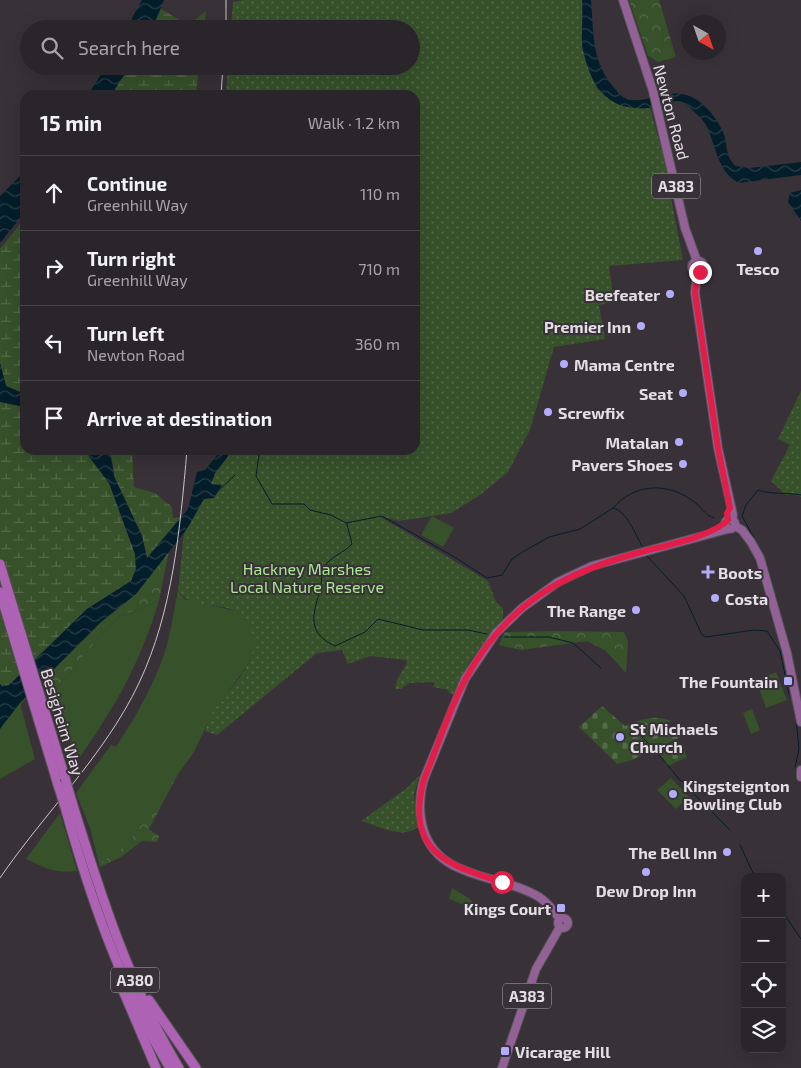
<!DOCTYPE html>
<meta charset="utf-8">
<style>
:root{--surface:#2a252a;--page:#322d32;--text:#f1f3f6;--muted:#a5a5a8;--line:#464247}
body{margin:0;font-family:"Exo 2",sans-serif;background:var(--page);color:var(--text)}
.controls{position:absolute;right:15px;bottom:15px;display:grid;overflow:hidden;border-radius:10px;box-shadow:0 5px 20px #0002}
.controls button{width:45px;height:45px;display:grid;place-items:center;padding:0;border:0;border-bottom:1px solid var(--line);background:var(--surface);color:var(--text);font:25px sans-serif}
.compass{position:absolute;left:681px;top:15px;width:45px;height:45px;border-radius:50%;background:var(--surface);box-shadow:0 5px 20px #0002;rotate:140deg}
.stop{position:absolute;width:15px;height:15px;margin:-11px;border:4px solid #e11d48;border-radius:50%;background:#fff}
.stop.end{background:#e11d48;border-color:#fff;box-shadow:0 1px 5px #0008}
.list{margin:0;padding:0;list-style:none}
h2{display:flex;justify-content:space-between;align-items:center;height:65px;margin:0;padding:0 20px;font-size:21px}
h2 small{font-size:16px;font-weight:400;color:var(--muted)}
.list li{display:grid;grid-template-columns:32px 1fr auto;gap:15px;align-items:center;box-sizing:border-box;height:75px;padding:0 20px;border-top:1px solid var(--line)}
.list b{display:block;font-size:19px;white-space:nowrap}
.list p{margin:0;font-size:16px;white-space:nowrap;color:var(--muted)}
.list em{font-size:16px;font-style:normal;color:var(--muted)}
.icon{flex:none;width:28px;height:28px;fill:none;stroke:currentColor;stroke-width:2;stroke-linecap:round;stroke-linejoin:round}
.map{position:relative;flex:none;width:801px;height:1068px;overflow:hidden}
.search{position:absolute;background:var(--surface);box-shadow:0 5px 20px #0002;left:20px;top:20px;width:400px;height:55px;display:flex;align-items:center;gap:12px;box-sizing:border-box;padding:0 18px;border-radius:28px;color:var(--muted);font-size:19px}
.panel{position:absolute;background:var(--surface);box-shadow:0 5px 20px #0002;left:20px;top:90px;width:400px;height:365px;border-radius:15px}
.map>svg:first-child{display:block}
.grass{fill:#37512b}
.forest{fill:url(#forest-crowns)}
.wetland{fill:url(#wetland-marsh)}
.cemetery{fill:url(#cemetery-stones)}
.park{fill:url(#park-dots)}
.water{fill:url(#water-waves)}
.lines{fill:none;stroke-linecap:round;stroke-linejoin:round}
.stream{stroke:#031e2a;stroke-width:1}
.major-casing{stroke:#565056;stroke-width:10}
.highway-casing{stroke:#565056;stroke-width:11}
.major{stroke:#926195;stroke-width:8}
.highway{stroke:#ae62b3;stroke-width:9}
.rail{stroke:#cac5ca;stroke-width:1}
.highway-bridge-casing{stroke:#565056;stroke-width:11;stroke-linecap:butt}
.highway-bridge{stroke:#ae62b3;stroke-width:9}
.route{stroke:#e11d48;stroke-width:6}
.poi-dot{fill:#b1adfa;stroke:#383138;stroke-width:2}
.labels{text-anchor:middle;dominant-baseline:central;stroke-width:4;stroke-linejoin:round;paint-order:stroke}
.shield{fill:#383138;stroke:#b0abb0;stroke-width:1}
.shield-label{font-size:15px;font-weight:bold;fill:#e4dfe4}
.street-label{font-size:16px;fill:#e4dfe4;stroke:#383138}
.poi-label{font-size:16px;font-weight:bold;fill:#e4dfe4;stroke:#383138;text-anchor:end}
.park-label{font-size:16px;fill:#aae78f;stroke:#383138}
</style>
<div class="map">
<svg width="801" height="1068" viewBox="0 0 801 1068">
<defs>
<pattern id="forest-crowns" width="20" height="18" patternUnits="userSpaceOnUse" patternTransform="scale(1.25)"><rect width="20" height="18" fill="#37512b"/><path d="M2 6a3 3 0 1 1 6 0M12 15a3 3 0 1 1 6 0" fill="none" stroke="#546a4a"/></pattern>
<pattern id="wetland-marsh" width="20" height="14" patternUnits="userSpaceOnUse" patternTransform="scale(1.25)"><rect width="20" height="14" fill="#37512b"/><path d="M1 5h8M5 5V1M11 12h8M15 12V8" fill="none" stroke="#546a4a"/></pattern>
<pattern id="cemetery-stones" width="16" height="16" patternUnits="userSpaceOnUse" patternTransform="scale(1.25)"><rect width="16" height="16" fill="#37512b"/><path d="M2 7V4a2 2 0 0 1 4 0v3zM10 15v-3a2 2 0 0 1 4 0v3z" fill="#546a4a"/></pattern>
<pattern id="park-dots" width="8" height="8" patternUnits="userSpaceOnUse" patternTransform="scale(1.25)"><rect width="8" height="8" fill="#37512b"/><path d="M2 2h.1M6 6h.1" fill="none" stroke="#546a4a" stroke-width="1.8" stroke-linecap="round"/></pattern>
<pattern id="water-waves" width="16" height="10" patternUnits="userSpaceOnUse" patternTransform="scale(1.25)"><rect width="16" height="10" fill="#031e2a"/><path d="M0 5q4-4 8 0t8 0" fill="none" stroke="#283e49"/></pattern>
</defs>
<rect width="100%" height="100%" fill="#383138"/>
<g class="grass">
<polygon points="432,516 454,528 443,547 421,535"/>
<path d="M178 591 184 599 236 611 249 625 254 637V650L247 666 212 714 194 752 127 846 99 864 90 828 76 793 111 745 116 747C137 715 158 678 168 641 172 625 174 608 178 591Z"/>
<path d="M159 601C139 666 116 705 78 760L51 695 108 627 120 616Z"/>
<polygon points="776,672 787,700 766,708 756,680"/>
<polygon points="20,703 35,759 0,779 0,729"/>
<polygon points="752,709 760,730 751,734 743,713"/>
<polygon points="671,778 689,797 676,809 657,790"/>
<path d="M60 813 77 871C57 874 44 868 26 859Z"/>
</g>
<g class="forest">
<polygon points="629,0 659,0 676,57 658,62 648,56"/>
<polygon points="169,551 159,601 120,616 108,627 51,695 44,679 101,622 136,594"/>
<polygon points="557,631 624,632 628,641 626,673 606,651 587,641 521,650 499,645 505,632"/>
<polygon points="178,774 149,829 159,836 157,842 142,841 121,857 100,867 99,864 127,845"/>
<polygon points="452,888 470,899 480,911 449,899"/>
</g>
<g class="wetland">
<polygon points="161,9 188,25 206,11 204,29 152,29"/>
<polygon points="130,66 199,66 196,95 111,95"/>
<polygon points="25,218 25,394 6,386 0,363 0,249"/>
<polygon points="0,402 25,407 25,450 84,450 109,483 135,554 136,569 131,581 87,609 27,667 34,689 0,729"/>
<polygon points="101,450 132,450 134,487 155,493 172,507 173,518 181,517 147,558 142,536 114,476 113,464"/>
</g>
<g class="cemetery">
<path d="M602 706 625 726C641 719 654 714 671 721L668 723 672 729H680L687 734 632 760 617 764 579 727Z"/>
<polygon points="681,743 687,757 668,766 657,752"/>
</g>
<g class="park">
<path d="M243 0H582V47L597 89 618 104 650 108 673 190 670 193 683 260 609 266 614 302 599 305 605 339 554 347 530 430 508 472 480 495 451 513 399 521 379 516 488 581 496 602 503 608V619L471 660 454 695 449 693 448 690 434 687V682L409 683 401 689H395L397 680 407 663 406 660 370 656 348 664 342 650 317 653 217 735 205 731C207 725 209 719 212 713 229 687 272 654 245 621 240 615 235 610 227 608 210 603 190 607 178 591L184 532 204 499 222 486 211 484 215 473 233 450H415V95H226L228 66H411V29H231L233 2Z"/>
<polygon points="801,391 801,497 793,494 786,495 771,481 790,445 778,439"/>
<path d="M419 776 414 795 418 827C403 840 379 826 361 821L407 788Z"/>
</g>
<g class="water">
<polygon points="142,0 164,0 152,29 126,29"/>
<path d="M582 0H591C594 35 591 61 615 89 619 94 624 99 630 100 657 102 674 83 700 102 710 110 718 121 723 132 728 143 725 158 736 166L749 168 801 162V175L739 183C717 172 716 145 706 125 702 118 694 112 688 106 678 94 661 107 649 108 607 112 591 86 583 50 580 34 584 16 582 0Z"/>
<polygon points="106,66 130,66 111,95 88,95"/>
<polygon points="25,171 25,212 0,243 0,196"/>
<polygon points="801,190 801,221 788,202 790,193"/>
<polygon points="0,363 6,386 25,394 25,407 0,402"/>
<polygon points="84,450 104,450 111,456 114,476 142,536 147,558 188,509 197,472 205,470 221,450 233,450 215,473 211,484 222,485 214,498 204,499 187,529 136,594 101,622 20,703 0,729 0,684 2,686 9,685 87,609 131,581 136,569 135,554 109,483"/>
</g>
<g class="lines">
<g class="stream">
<path d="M256 450 259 455 256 476 272 504H304L310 510 331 515 346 523 382 516 456 558 487 578 502 575 512 559 521 553 549 537 580 529 613 508C627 511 635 534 642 546"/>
<polyline points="216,493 235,475"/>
<path d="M613 508C635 483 667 482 693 501 701 506 703 514 714 518"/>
<path d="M347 524 352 544C344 553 331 556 324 567 320 573 323 582 320 590 313 615 306 632 335 646L365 632 378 619 423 630H468L487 634"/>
<path d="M761 551 742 516 746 505 758 490C772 495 786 492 801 495"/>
<polyline points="647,556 684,596 702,635 706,637 754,630 767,631 780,651 789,694"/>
<polyline points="504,637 549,637 573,643 601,668"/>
<polyline points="633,728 654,749"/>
<polyline points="657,752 678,778 730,830"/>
<polyline points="795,767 799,749 796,719"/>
<polyline points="740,845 755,877"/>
<polyline points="782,911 801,939"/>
</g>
<defs>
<g id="major">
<polyline points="623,0 653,91 685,228 697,261"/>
<circle cx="698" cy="267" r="6"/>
<polyline points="697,273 695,293 718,448 733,515 732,520"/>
<circle cx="730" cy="524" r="5"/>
<polyline points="735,526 742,530 751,542 760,558 787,653 801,722"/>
<polyline points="801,770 801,777"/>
<circle cx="563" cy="923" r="5"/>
<path d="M560 919C554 911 547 902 539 897 502 874 439 880 424 831 418 813 419 797 424 779L465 679 496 633 522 608 558 582 592 566 728 529"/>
<polyline points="502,1068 536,969 560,927"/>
</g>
<g id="highway">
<polyline points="0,564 65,778"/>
<polyline points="0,592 58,785"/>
<path d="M72 802C100 893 129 985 179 1068"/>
<path d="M65 807C90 897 121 987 170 1068"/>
<polyline points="116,974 156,1068"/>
<polyline points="149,1000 196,1068"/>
</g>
</defs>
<use href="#major" class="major-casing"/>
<use href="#highway" class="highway-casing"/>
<use href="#major" class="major"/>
<use href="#highway" class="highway"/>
<g class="rail">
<polyline points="226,29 226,0"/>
<polyline points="221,95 223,66"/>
<path d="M0 878C45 812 105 755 139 683 173 611 180 529 187 450"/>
</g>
<defs>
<g id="highway-bridge">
<polyline points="65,778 72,802"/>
<polyline points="58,785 65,807"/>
</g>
</defs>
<use href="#highway-bridge" class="highway-bridge-casing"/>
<use href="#highway-bridge" class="highway-bridge"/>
</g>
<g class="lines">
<path class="route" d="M502 882C444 865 405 849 424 779 438 746 449 709 466 678 505 607 558 575 634 554 661 546 710 538 728 520L727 513 730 508 718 448 695 293 697 273 700 272"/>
</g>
<g class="poi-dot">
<circle cx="758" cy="251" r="5"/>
<circle cx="670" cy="294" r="5"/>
<circle cx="641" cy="326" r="5"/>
<circle cx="564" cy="364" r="5"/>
<circle cx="683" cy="393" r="5"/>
<circle cx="548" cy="412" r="5"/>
<circle cx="679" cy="442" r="5"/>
<circle cx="683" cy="464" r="5"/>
<path d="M705.5 564.5h5v5h5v5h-5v5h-5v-5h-5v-5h5z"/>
<circle cx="715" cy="598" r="5"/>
<circle cx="636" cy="610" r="5"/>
<rect x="783" y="676" width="10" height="10" rx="2.5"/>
<circle cx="620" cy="737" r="5"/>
<circle cx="673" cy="794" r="5"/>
<circle cx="727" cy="852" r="5"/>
<circle cx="646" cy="872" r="5"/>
<rect x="556" y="903" width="10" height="10" rx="2.5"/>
<rect x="500" y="1046" width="10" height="10" rx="2.5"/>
</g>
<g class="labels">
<g class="shield">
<rect x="652" y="173.5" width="48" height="25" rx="4"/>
<rect x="111" y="967.5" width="48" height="25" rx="4"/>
<rect x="503" y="983.5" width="48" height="25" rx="4"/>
</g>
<g class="shield-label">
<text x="676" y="186">A383</text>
<text x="135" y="980">A380</text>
<text x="527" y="996">A383</text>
</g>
<g class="street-label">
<text transform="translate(672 112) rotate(75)">Newton Road</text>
<text transform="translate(63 722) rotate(73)">Besigheim Way</text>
</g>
<g class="poi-label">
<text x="758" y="268" text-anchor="middle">Tesco</text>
<text x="660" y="294">Beefeater</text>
<text x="631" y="326">Premier Inn</text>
<text x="574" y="364" text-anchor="start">Mama Centre</text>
<text x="673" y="393">Seat</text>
<text x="558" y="412" text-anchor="start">Screwfix</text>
<text x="669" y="442">Matalan</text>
<text x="673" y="464">Pavers Shoes</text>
<text x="718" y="572" text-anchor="start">Boots</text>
<text x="725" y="598" text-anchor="start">Costa</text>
<text x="626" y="610">The Range</text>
<text x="778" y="681">The Fountain</text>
<text x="630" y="728" text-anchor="start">St Michaels<tspan x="630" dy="18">Church</tspan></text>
<text x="683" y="785" text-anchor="start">Kingsteignton<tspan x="683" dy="18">Bowling Club</tspan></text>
<text x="717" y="852">The Bell Inn</text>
<text x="646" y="890" text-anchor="middle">Dew Drop Inn</text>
<text x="551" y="908">Kings Court</text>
<text x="515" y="1051" text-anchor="start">Vicarage Hill</text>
</g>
<g class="park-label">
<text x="307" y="568">Hackney Marshes<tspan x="307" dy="18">Local Nature Reserve</tspan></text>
</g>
</g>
</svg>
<div class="controls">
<button>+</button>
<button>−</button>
<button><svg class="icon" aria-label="locate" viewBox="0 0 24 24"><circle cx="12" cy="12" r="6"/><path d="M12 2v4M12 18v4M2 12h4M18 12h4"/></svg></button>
<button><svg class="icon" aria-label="layers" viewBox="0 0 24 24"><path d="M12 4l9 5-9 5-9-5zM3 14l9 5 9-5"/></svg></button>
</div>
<svg class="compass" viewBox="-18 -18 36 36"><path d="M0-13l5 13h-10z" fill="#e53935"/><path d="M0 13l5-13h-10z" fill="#a5a5a8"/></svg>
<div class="stop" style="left:502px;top:882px"></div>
<div class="stop end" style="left:700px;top:272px"></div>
<div class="search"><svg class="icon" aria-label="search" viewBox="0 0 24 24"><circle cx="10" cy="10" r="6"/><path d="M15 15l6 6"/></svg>Search here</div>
<section class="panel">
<h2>15 min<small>Walk · 1.2 km</small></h2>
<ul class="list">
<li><svg class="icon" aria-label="ahead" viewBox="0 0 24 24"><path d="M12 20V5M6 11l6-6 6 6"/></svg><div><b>Continue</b><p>Greenhill Way</p></div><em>110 m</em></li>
<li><svg class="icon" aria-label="right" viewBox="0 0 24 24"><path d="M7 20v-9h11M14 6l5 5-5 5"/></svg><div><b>Turn right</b><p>Greenhill Way</p></div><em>710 m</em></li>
<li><svg class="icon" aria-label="left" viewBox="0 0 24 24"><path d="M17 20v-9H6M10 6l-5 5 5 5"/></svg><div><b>Turn left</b><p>Newton Road</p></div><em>360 m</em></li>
<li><svg class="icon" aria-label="arrive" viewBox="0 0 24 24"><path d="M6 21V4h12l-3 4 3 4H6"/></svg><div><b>Arrive at destination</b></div></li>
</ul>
</section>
</div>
